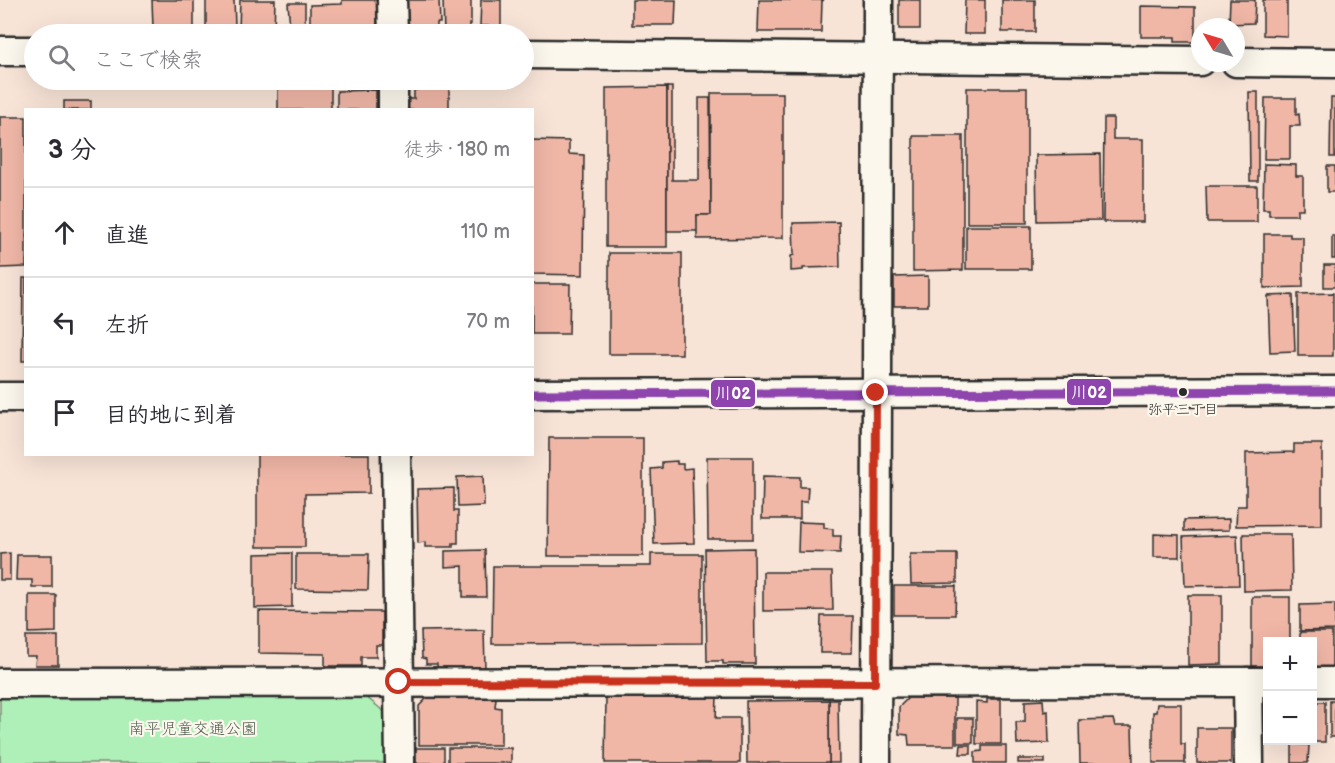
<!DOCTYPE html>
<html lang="ja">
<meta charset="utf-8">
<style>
:root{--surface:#fff;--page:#f7f7f7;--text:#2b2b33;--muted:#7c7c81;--line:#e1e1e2}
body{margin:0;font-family:"Balsamiq Sans","Klee One",sans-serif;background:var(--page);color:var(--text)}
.controls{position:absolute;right:18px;bottom:18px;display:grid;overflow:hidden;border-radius:0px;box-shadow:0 6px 24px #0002}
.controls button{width:54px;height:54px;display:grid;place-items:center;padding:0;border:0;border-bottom:2px solid var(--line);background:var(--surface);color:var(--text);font:30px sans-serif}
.compass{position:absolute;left:1191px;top:18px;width:54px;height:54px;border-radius:50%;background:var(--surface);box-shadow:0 6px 24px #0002;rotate:308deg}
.stop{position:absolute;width:18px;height:18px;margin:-14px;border:4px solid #c8321e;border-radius:50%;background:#fff}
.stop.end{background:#c8321e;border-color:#fff;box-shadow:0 2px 6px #0008}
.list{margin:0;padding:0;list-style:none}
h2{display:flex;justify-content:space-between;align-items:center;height:78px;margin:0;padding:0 24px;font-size:26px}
h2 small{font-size:20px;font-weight:400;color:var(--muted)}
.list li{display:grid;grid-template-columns:39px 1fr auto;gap:18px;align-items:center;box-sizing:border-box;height:90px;padding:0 24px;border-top:2px solid var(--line)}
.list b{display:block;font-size:22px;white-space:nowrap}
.list em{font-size:20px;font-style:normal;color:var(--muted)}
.icon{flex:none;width:33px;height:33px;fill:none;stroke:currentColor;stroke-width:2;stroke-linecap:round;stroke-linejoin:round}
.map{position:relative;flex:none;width:1335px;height:763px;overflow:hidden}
.search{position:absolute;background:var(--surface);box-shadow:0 6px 24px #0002;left:24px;top:24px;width:510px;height:66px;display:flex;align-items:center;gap:15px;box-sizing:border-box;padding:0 21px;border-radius:33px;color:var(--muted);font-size:22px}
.panel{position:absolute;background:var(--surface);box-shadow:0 6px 24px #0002;left:24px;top:108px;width:510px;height:348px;border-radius:0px}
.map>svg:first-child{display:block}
.green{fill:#aff0b8;stroke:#6d8e72;stroke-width:1.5}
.building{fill:#f0b7a7;stroke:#2b2b2b;stroke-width:1.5}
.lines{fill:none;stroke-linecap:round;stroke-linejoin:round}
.minor-casing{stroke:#2b2b2b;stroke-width:33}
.minor{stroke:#fbf7ec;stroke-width:28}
.bus-1-casing{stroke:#fbf7ec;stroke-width:14}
.bus-1{stroke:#8e44ad;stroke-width:9}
.route{stroke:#c8321e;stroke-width:8}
.bus-dot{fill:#2b2b2b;stroke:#fbf7ec;stroke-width:2}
.labels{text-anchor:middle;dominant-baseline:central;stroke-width:4.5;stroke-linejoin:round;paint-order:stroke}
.bus-label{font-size:14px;fill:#2b2b2b;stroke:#fbf7ec}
.park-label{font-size:16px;fill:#4c5c4e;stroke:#fbf7ec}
.line-badge{stroke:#fbf7ec;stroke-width:2}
.badge-label{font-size:16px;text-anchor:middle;font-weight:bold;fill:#fff}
</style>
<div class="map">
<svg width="1335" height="763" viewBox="0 0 1335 763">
<rect width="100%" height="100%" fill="#f8e4d7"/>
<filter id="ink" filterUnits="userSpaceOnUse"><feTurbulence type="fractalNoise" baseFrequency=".0167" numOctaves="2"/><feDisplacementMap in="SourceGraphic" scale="12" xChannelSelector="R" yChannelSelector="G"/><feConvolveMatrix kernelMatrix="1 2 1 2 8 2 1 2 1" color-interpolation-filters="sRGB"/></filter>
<g filter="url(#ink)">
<polygon class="green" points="0,695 366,697 387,714 386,763 0,763"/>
<g class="building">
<polygon points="152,0 194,0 194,28 153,28"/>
<polygon points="206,0 234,0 235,26 206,27"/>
<polygon points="240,0 275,0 274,30 239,30"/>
<polygon points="342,0 377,0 377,28 310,31 310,5 342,4"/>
<polygon points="407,0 439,0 440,23 437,23 437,34 412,34 408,29"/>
<polygon points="443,0 471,0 471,24 469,24 469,34 444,34"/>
<polygon points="481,0 501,0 501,26 480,26"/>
<polygon points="632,0 676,0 675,25 632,25"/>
<polygon points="759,0 824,0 822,1 821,32 758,32"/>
<rect x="899" y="0" width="21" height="29"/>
<polygon points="965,0 985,0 985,34 964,34"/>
<rect x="1002" y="0" width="33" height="32"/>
<polygon points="1230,0 1255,0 1254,23 1229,24"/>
<polygon points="1263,0 1287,0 1287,36 1263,35"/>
<polygon points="288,3 305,3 305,27 290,27"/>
<polygon points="1141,6 1195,7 1195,42 1175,42 1175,37 1141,37"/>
<rect x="278" y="80" width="53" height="30"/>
<polygon points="417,87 449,88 449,110 408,110 408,99 414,99 414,90 417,90"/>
<polygon points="667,87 667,247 606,247 606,88"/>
<polygon points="667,87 672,87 672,180 699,180 699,98 710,98 711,215 697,215 698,231 667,231"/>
<rect x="967" y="88" width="60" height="135"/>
<polygon points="376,90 376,110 337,110 337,91"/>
<polygon points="1249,92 1258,92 1258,181 1250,181"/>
<polygon points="711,93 783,93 783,238 697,239 697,215 711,215"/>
<polygon points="1265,98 1296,98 1296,115 1299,114 1300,126 1290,126 1290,159 1264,159"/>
<polygon points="1331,98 1335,98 1335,157 1330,157"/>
<rect x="64" y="101" width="27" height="9"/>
<polygon points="0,117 26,117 26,267 0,268"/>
<polygon points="1104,118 1113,118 1113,139 1143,139 1143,222 1103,222"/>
<polygon points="913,136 963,136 963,270 913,271"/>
<polygon points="532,140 569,141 569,154 584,155 583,275 532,274"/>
<polygon points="1100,154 1101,220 1037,221 1036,155"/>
<polygon points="1264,164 1296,165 1296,176 1303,176 1303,209 1297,209 1297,215 1269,215 1269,209 1263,209"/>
<rect x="1327" y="166" width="8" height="26"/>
<polygon points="1206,186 1257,186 1257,222 1207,222"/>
<polygon points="839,222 840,267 803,268 803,270 791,271 791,256 794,255 793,223"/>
<rect x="966" y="226" width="65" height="43"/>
<polygon points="1264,234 1290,234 1290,237 1303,237 1303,287 1264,288"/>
<rect x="1332" y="236" width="3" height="23"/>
<rect x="609" y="253" width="73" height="101"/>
<rect x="1324" y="265" width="11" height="22"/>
<polygon points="928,276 928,306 894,306 894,277"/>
<polygon points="23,278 26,278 26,361 22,361"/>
<polygon points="532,284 570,284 569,334 532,334"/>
<polygon points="1333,293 1333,356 1298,356 1298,294"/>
<polygon points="1293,295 1295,351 1270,352 1268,296"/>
<polygon points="549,438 643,438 643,556 548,556"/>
<polygon points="1294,444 1322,444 1322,525 1236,526 1237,506 1246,506 1246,453 1294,452"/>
<polygon points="257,454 369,454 369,493 305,494 305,547 257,547"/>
<polygon points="707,457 753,457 753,539 708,539"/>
<polygon points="677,461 677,464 683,464 683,469 692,468 694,543 654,544 651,469 662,468 662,462"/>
<polygon points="483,476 484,506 458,507 457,477"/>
<polygon points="763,476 800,477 800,487 808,487 807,502 800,502 800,519 762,519"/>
<polygon points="454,488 454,511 458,511 458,543 453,543 453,547 425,547 425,542 418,543 417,489"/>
<polygon points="1229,519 1229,530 1184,531 1184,520"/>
<polygon points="799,522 824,523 824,528 833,529 833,536 841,536 840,553 798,552"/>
<polygon points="1154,534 1179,535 1179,557 1154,557"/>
<polygon points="1243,534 1291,534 1292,590 1244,591"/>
<polygon points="1237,535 1239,585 1185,586 1183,537"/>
<polygon points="754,548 755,664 723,664 723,661 707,661 705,549"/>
<polygon points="485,550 486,597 463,597 463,566 445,567 445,551"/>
<polygon points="10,553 10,580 0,580 0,554"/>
<polygon points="292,553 292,607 255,608 255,554"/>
<polygon points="296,554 369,554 368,590 296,589"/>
<polygon points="651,554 702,554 702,643 492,644 493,566 651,566"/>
<polygon points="910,554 957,554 957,583 911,584"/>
<polygon points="17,555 52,555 52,587 32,587 32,580 16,580"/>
<polygon points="763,572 832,572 833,610 763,611"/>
<polygon points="894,586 956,586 955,615 894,615"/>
<polygon points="29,595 56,595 56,632 29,633"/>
<polygon points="1188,595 1222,595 1222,664 1188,665"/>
<polygon points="1252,597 1290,597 1290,642 1268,642 1268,666 1252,666"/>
<polygon points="1335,604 1335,630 1300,631 1300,605"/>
<polygon points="259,611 382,612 382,645 376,645 376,657 361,657 361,666 325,666 325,654 259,653"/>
<polygon points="821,616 853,616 852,653 820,653"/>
<polygon points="484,630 485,668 437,669 437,664 426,664 426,659 422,658 421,631"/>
<polygon points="1300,632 1332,632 1332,667 1312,667 1312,642 1300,642"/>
<polygon points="26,636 58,636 58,665 35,665 36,656 26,656"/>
<polygon points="427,698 496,698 495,707 501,708 501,745 419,745 419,706"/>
<polygon points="606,698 717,698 716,718 740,718 740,763 605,763"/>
<polygon points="908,698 955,698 955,745 909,745 908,735 899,734 899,707"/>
<polygon points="987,699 1001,699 1001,744 976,744 976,702 987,703"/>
<polygon points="829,700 838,700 839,763 829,763"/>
<polygon points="829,700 829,763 747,763 746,701"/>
<polygon points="1043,700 1044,712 1048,711 1049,743 1017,744 1016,722 1025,722 1025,701"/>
<rect x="1330" y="701" width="5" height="36"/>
<polygon points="1312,702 1325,702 1325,742 1268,742 1268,740 1312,740"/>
<polygon points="1157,704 1181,704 1181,744 1185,744 1185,763 1153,763 1153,712 1156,712"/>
<rect x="957" y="718" width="16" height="25"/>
<polygon points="1113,719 1115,726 1132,726 1133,763 1080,763 1079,720"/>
<rect x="1197" y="728" width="34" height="35"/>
<polygon points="1292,744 1309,745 1308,763 1292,763"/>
<polygon points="961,745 971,745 971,754 960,754"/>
<polygon points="982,746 1006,746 1006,763 975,763 975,752 982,751"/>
<rect x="416" y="748" width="28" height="15"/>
<rect x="448" y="748" width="63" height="15"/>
<rect x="1018" y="759" width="27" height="4"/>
</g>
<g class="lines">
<defs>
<g id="minor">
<polyline points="392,0 393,34"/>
<polyline points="0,51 34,51"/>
<polyline points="524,54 1200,61"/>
<polyline points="1236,62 1335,63"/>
<polyline points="393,80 393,110"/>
<polyline points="532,394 1335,391"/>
<polyline points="0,397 26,397"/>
<polyline points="396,454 400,763"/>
<polyline points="1248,682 1249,763"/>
<polyline points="1312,682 1335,682"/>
<polyline points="0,683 1268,682"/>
<polyline points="876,763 878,0"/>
</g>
</defs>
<use href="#minor" class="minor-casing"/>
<use href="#minor" class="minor"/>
<defs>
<polyline id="bus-1" points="532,394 1335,391"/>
</defs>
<use href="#bus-1" class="bus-1-casing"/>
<use href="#bus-1" class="bus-1"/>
</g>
</g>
<g class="lines" filter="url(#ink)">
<polyline class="route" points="399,682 875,683 876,393"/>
</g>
<circle class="bus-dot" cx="1183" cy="392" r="5"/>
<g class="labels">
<g class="bus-label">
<text x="1183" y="409">弥平三丁目</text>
</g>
<g class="park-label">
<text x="193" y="729">南平児童交通公園</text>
</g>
</g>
<g class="line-badge">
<rect x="1066" y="378" width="46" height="28" rx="6" fill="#8e44ad"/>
<rect x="710" y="379" width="46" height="29" rx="6" fill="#8e44ad"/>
</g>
<g class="badge-label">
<text x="1089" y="398">川02</text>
<text x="733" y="399">川02</text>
</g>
</svg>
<div class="controls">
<button>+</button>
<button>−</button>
</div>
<svg class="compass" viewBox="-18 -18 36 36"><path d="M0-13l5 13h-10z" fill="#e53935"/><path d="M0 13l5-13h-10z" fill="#7c7c81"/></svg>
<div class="stop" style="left:399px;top:682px"></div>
<div class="stop end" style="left:876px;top:393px"></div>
<div class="search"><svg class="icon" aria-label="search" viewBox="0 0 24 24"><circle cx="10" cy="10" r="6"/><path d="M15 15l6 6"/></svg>ここで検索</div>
<section class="panel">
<h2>3 分<small>徒歩 · 180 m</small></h2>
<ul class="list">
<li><svg class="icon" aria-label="ahead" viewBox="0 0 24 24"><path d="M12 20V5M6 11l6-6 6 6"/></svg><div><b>直進</b></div><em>110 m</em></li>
<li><svg class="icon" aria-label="left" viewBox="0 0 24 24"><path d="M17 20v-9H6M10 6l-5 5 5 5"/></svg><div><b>左折</b></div><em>70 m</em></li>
<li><svg class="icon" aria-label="arrive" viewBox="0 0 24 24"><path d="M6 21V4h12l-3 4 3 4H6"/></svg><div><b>目的地に到着</b></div></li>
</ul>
</section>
</div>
